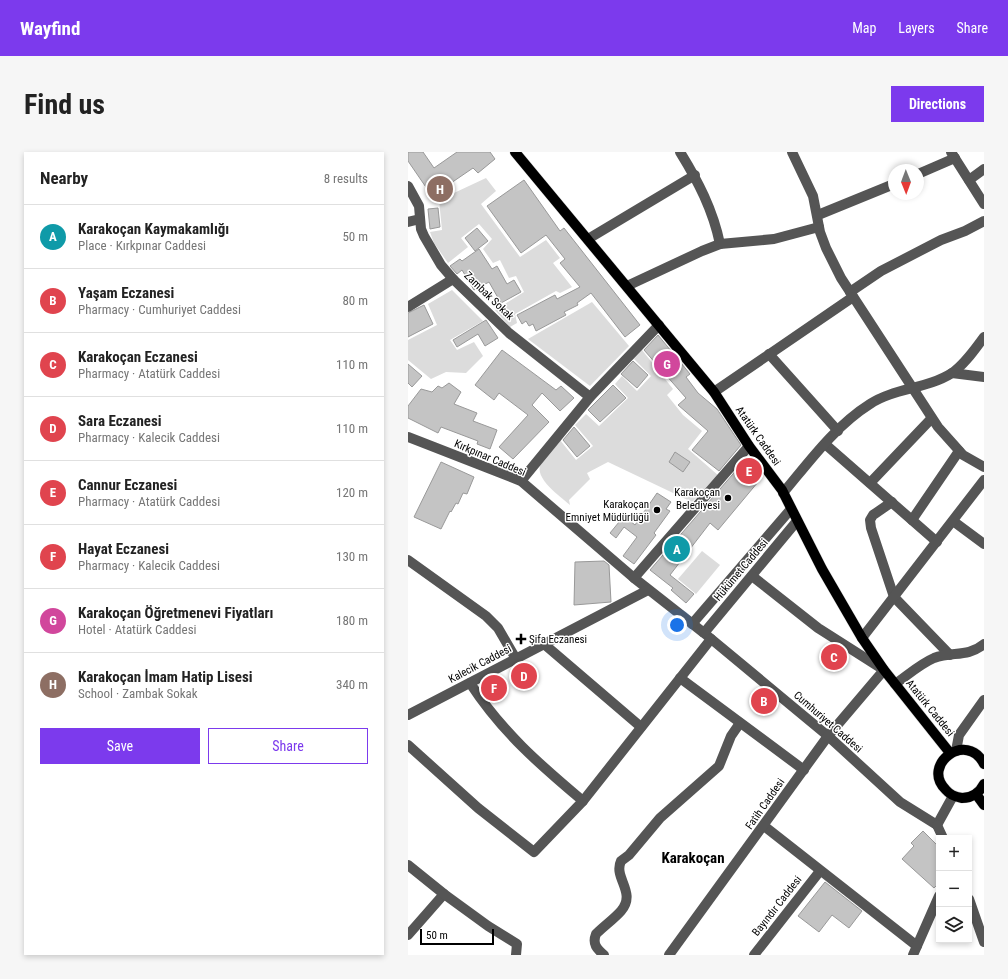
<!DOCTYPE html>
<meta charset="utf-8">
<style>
:root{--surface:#fff;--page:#f6f6f6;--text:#222;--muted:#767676;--line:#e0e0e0;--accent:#7c3aed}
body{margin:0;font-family:"Roboto Condensed",sans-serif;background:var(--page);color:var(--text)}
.controls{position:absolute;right:12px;bottom:12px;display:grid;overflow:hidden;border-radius:0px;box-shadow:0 2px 6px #0003}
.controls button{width:36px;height:36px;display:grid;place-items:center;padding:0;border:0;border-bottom:1px solid var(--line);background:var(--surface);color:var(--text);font:20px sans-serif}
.compass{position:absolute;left:480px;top:12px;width:36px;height:36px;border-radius:50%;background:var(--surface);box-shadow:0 2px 6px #0003;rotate:179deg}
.scale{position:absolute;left:12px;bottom:10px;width:74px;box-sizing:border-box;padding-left:4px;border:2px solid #000;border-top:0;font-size:11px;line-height:14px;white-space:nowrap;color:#000;-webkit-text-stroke:3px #fff;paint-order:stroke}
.you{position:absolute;left:269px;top:473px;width:14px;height:14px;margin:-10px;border:3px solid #fff;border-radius:50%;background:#1a73e8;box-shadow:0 0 0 6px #1a73e833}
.badge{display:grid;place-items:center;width:26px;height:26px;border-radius:50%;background:var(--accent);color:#fff;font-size:13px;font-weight:700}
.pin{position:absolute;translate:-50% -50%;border:2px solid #fff;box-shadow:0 1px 4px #0006}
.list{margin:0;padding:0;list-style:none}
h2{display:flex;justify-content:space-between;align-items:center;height:52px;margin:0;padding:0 16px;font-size:17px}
h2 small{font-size:13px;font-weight:400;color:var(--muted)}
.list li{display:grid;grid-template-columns:26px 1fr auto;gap:12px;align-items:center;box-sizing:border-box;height:64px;padding:0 16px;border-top:1px solid var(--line)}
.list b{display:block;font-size:15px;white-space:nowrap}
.list p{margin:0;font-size:13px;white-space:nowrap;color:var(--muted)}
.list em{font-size:13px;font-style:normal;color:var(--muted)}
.actions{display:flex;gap:8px;padding:12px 16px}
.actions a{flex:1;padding:9px 0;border:1px solid var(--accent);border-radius:0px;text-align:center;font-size:14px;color:var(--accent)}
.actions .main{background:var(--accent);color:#fff}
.icon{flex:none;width:22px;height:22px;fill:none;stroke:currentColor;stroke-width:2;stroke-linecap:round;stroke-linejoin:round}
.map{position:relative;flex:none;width:576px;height:803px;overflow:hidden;border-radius:0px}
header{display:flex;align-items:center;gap:24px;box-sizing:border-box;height:56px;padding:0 20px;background:var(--accent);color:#fff}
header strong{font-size:19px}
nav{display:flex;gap:22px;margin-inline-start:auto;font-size:14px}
.intro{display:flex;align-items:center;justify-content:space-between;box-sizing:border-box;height:96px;padding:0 24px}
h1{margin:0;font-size:28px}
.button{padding:10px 18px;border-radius:0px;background:var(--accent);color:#fff;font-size:14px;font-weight:700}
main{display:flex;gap:24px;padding:0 24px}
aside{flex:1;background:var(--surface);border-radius:0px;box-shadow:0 2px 6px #0003}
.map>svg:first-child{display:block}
.green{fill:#dcdcdc}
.building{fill:#c4c4c4;stroke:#999}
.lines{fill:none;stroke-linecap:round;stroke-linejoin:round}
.major-casing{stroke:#dbdbdb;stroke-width:11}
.minor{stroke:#555;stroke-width:10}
.major{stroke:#000;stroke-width:10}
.poi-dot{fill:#000;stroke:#fff;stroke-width:1.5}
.labels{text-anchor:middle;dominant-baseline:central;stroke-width:3;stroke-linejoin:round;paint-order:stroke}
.street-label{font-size:11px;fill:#000;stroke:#fff}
.poi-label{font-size:11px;fill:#000;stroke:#fff;text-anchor:end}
.district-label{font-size:15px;font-weight:bold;fill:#000;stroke:#fff}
</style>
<header>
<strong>Wayfind</strong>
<nav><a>Map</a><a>Layers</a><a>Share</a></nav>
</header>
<div class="intro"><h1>Find us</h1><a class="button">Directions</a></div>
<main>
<aside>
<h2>Nearby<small>8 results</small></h2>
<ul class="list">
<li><span class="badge" style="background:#0f9aa8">A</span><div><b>Karakoçan Kaymakamlığı</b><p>Place · Kırkpınar Caddesi</p></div><em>50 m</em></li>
<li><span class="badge" style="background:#e0444e">B</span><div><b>Yaşam Eczanesi</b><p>Pharmacy · Cumhuriyet Caddesi</p></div><em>80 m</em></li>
<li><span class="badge" style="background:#e0444e">C</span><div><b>Karakoçan Eczanesi</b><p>Pharmacy · Atatürk Caddesi</p></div><em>110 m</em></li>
<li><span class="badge" style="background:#e0444e">D</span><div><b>Sara Eczanesi</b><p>Pharmacy · Kalecik Caddesi</p></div><em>110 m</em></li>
<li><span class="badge" style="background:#e0444e">E</span><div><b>Cannur Eczanesi</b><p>Pharmacy · Atatürk Caddesi</p></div><em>120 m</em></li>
<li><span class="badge" style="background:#e0444e">F</span><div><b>Hayat Eczanesi</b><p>Pharmacy · Kalecik Caddesi</p></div><em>130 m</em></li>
<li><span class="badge" style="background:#d1479c">G</span><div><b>Karakoçan Öğretmenevi Fiyatları</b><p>Hotel · Atatürk Caddesi</p></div><em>180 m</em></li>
<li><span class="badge" style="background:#8d6e63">H</span><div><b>Karakoçan İmam Hatip Lisesi</b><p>School · Zambak Sokak</p></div><em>340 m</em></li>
</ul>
<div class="actions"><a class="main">Save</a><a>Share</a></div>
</aside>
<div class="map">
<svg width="576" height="803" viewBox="0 0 576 803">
<rect width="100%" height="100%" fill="#fff"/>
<g class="green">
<polygon points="78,26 88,39 73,52 112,105 138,88 152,106 145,111 164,135 152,141 148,139 107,162 109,171 102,175 87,158 116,140 108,124 101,126 92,108 85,111 75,97 84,87 71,72 53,86 60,95 40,111 26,91 22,80 34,78 31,48"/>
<polygon points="44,138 75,169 42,188 49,198 66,190 75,204 58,221 38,220 23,227 0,208 0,188 29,173 20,152"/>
<polygon points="184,150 221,194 182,234 120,187"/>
<path d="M234 198 265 237 259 243 275 263 294 279 280 297 311 324 284 350 200 310 179 321 182 327 161 348 162 353C152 344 125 326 133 311 138 303 146 295 152 288L168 308 185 294 167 273 178 262 191 274 220 246 207 232 214 224 229 239 243 224 226 207Z"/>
<polygon points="294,399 312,413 288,442 270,427"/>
</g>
<g class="building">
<polygon points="0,0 15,0 26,16 49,0 82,0 87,7 70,21 65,16 24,44 0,9"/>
<polygon points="116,28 152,79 156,76 232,173 217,185 183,141 169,151 170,153 156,160 158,163 128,179 125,172 121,174 118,169 114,172 109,163 147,143 149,147 172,135 152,111 157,107 138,83 113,101 79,54"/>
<polygon points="30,56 32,75 22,77 20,57"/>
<polygon points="69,76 80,89 67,99 57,86"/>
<polygon points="71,97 84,117 89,114 99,132 106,128 113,140 93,151 81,130 66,138 54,118 49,122 42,114 52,107 54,109"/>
<polygon points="16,153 25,172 0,185 0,161"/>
<polygon points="78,168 90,186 77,194 70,182 49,195 45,188"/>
<polygon points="250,183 282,222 278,225 290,241 309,257 333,293 311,319 284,298 300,279 270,253 278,246 236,198"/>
<polygon points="94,198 148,238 153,234 166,246 152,259 134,241 124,253 141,270 105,307 91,295 120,263 91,241 86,248 67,233"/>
<polygon points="225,209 240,223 229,236 213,222"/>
<polygon points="0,212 14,224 4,235 0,231"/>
<polygon points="41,231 53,240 46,252 69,261 65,269 89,278 82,297 69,292 70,289 33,275 30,281 0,266 0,254 13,237 24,240 30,234 34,236"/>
<polygon points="205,233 218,246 192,270 180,258"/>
<polygon points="166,275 182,294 169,305 155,288"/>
<polygon points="267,300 282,310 275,320 261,310"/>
<polygon points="33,310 66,325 59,342 55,341 50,352 48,351 43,360 42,359 33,377 6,365"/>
<polygon points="331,315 350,330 310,378 302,371 262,423 286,442 278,451 263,438 265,436 242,418"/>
<polygon points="249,341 263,350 258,357 262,359 246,381 248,383 226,412 215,404 229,385 216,375 208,386 202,381 216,364 227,373"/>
<polygon points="196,409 201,413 203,450 166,453 167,410"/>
<polygon points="515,679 531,695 531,731 526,736 494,707 506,694 503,691"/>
<polygon points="417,730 454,759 441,776 424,763 411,780 390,764"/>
</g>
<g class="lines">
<defs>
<g id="major">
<polyline points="107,0 306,240 341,294 374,338 414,417 454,486 476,518 542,601"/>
<path d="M576 612C559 578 512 613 538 638 542 643 548 645 554 646 564 646 572 640 576 632"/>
<polyline points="568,642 576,653"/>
</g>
</defs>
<use href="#major" class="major-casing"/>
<g class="minor">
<path d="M272 0C290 29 305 58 312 92"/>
<polyline points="384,0 405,44 412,80 418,96 433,126 530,275 555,303 576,315"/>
<polyline points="543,0 576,52"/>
<polyline points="510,22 547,6"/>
<polyline points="561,28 576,17"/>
<polyline points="0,34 11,54 13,77 16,84 33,113 45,127 101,181 182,245"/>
<polyline points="410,63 486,32"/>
<polyline points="0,70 12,67"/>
<polyline points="180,87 287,23"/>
<polyline points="219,134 294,99 312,92 366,87 411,75"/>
<polyline points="442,140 473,119 533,88 557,79 576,69"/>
<polyline points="0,155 45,127"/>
<polyline points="361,202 430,279"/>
<polyline points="544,221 576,225"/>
<polyline points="306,240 445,145"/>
<polyline points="0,285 113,329 226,426 296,481 420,584 492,650 529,673"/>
<polyline points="417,292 529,390"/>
<polyline points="113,329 182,245 251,173"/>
<polyline points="462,331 523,267"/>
<path d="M375 341C401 310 427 274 462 252 486 236 519 237 544 221 557 212 567 197 576 185"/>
<polyline points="484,350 465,363 462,368 463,376 486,445 542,503"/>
<polyline points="504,368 551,299"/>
<polyline points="545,369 576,392"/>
<polyline points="0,408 78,464 90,476 108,507"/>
<polyline points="226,426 341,294"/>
<polyline points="284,472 383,357"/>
<polyline points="296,481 389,369"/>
<polyline points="454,486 576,328"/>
<polyline points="136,492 233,575"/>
<polyline points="272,526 396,618"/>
<path d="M62 531C94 580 131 612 175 649"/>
<path d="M487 532C500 523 512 512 526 506 545 499 559 506 576 492"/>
<polyline points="0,563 240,438"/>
<polyline points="0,593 70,656 126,700 175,649 303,487"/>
<polyline points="548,599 551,583 576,548"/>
<polyline points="529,673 545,644"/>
<polyline points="529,673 535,686"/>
<polyline points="356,674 509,794"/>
<polyline points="0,713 36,742 0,783"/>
<polyline points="36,742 80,774 109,792 108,803"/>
<polyline points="561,747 576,790"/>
<path d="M196 803C189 797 184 792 188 782 196 774 206 767 213 759 229 740 205 726 213 709L221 703 252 666 311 614 323 584 332 571"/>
<polyline points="261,803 420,584 476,518 410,476 344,424"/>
<polyline points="346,803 412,719"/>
<polyline points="505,803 531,744"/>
</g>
<use href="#major" class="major"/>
</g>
<g class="poi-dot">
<circle cx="320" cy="346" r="4"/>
<circle cx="249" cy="358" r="4"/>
<path d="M111 481h4v4h4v4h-4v4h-4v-4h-4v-4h4z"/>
</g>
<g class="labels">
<g class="street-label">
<text transform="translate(81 144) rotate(44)">Zambak Sokak</text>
<text transform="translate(350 284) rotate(55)">Atatürk Caddesi</text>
<text transform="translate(82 306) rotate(23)">Kırkpınar Caddesi</text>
<text transform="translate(333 418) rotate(-50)">Hükümet Caddesi</text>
<text transform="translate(72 512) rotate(-28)">Kalecik Caddesi</text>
<text transform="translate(522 556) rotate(51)">Atatürk Caddesi</text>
<text transform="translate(420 570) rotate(41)">Cumhuriyet Caddesi</text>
<text transform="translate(357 652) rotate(-55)">Fatih Caddesi</text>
<text transform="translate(369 754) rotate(-52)">Bayındır Caddesi</text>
</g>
<g class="poi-label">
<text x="312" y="340">Karakoçan<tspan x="312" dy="13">Belediyesi</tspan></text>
<text x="241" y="352">Karakoçan<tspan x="241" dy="13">Emniyet Müdürlüğü</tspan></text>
<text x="121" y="487" text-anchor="start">Şifa Eczanesi</text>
</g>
<g class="district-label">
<text x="285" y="706">Karakoçan</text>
</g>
</g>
</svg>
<div class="controls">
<button>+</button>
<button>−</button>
<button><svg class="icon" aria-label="layers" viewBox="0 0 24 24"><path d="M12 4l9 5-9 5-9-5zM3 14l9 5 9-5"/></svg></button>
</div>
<svg class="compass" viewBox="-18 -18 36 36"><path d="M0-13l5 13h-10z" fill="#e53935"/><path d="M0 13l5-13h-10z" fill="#767676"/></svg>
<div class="scale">50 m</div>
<div class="you"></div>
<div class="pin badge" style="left:269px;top:397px;background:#0f9aa8">A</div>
<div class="pin badge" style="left:356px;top:549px;background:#e0444e">B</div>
<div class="pin badge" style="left:426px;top:505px;background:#e0444e">C</div>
<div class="pin badge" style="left:116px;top:524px;background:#e0444e">D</div>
<div class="pin badge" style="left:341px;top:319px;background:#e0444e">E</div>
<div class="pin badge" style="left:86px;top:536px;background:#e0444e">F</div>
<div class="pin badge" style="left:259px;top:212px;background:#d1479c">G</div>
<div class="pin badge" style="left:32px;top:37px;background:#8d6e63">H</div>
</div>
</main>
